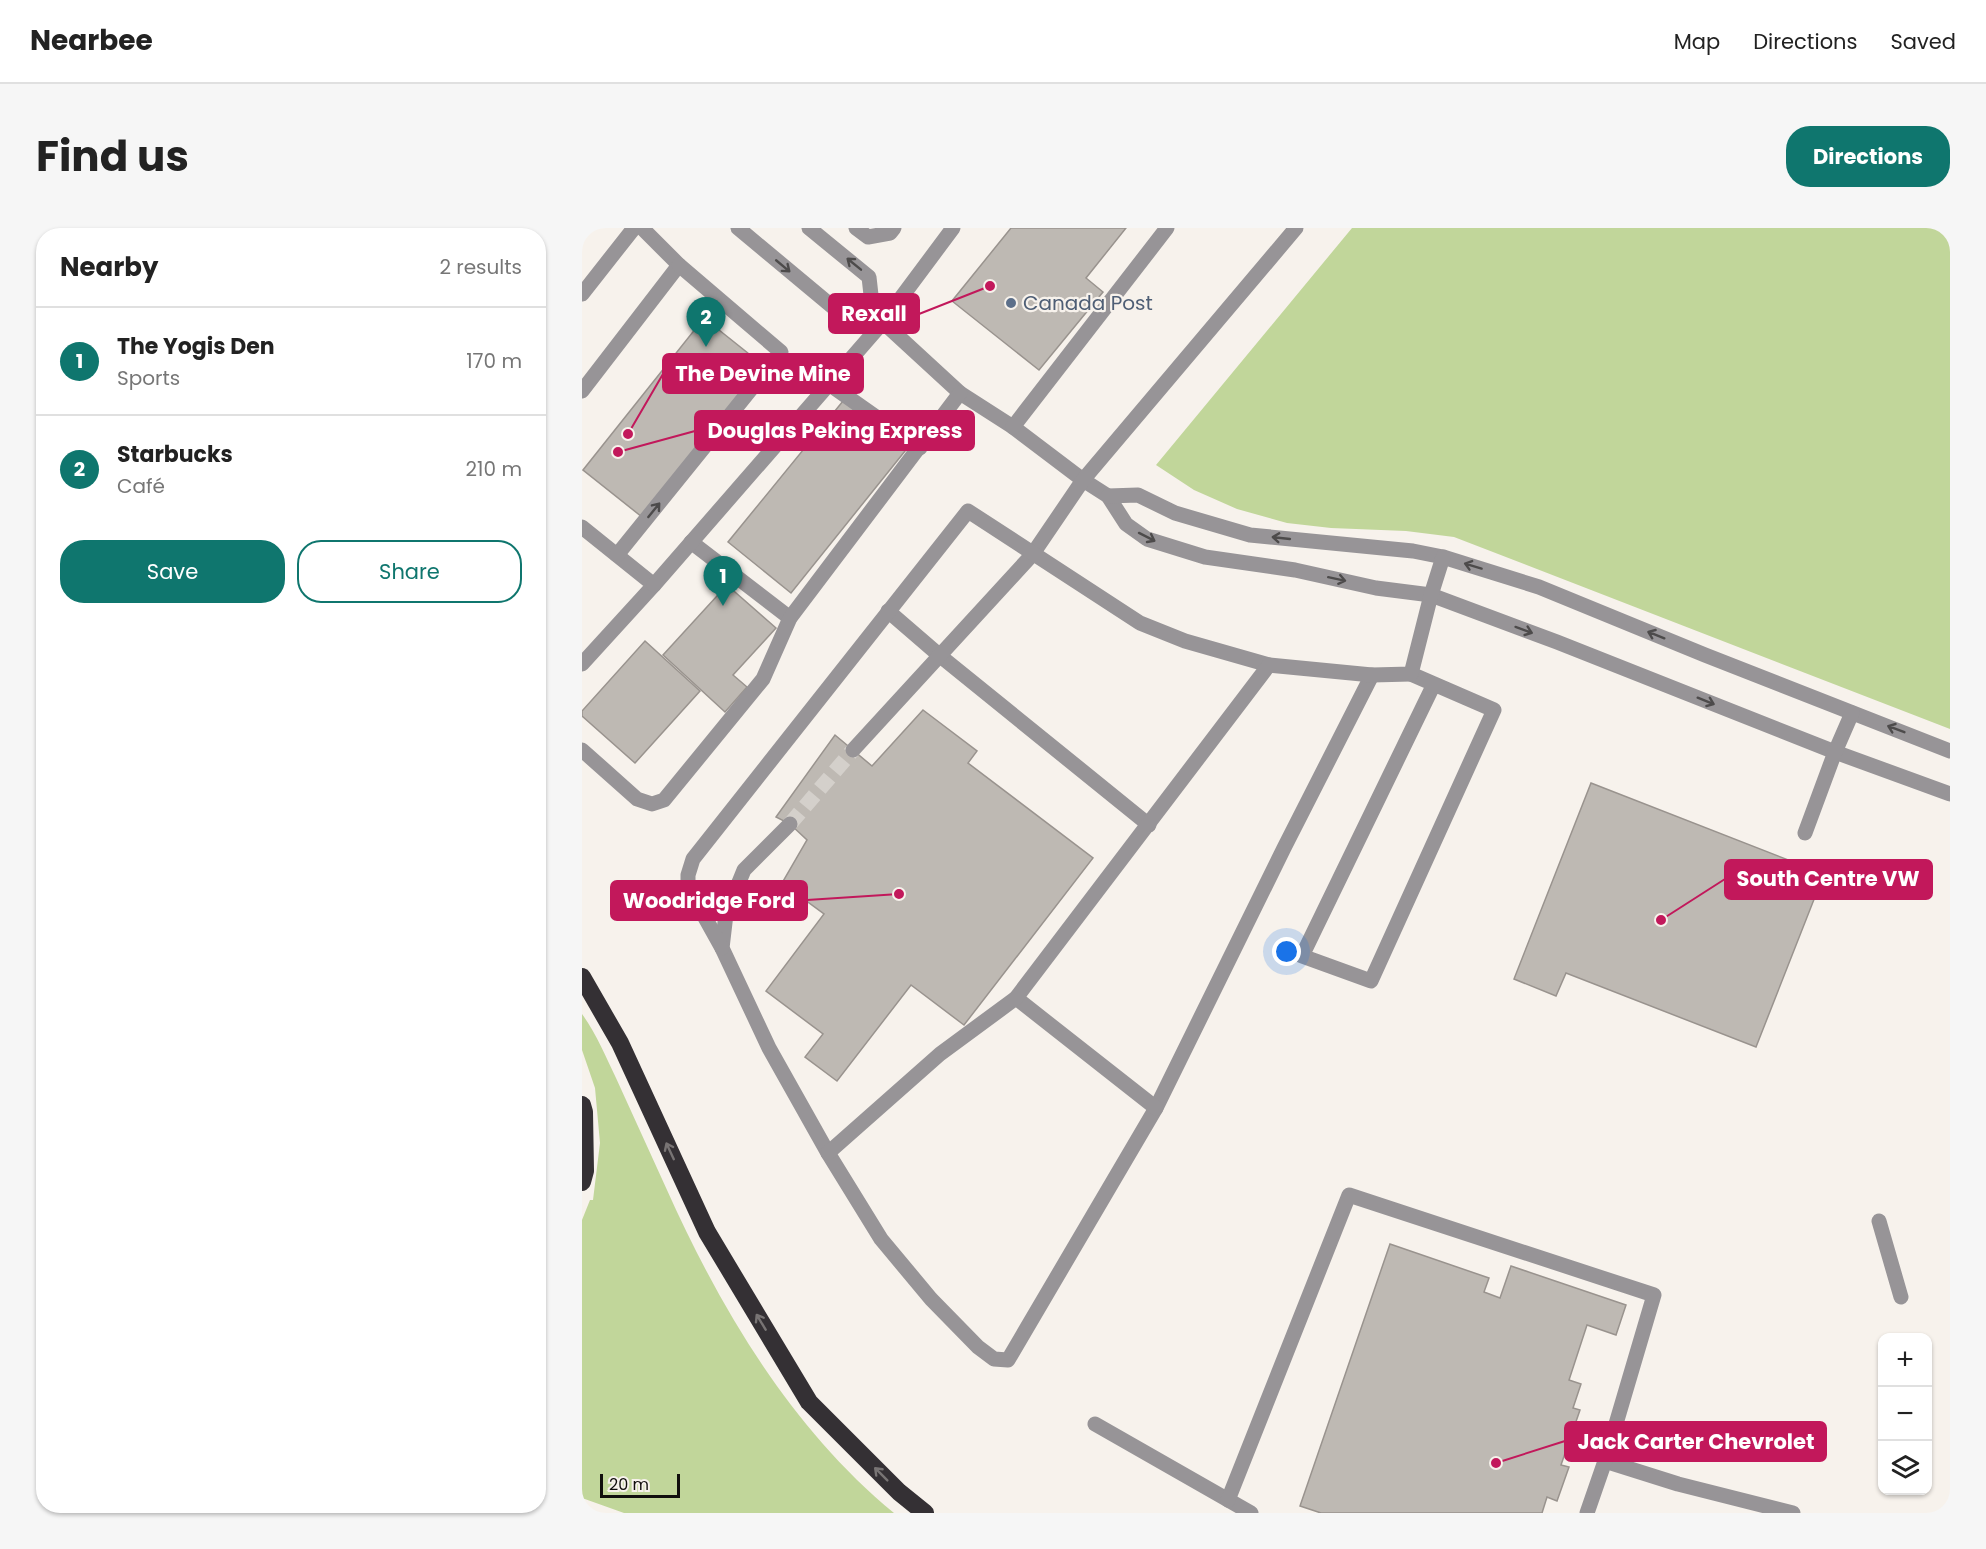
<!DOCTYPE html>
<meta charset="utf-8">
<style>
:root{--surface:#fff;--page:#f6f6f6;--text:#222;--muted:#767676;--line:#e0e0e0;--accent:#0f766e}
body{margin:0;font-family:Poppins,sans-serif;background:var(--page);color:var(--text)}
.controls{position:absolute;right:18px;bottom:18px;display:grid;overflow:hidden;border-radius:12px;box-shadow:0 2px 4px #0004}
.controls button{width:54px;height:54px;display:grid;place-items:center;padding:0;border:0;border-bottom:2px solid var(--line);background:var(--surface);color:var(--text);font:30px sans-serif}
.scale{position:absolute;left:18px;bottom:15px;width:80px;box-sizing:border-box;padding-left:6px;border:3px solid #110f0d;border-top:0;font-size:16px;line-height:21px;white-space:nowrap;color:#110f0d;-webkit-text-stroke:4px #f7f2ec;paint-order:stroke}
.you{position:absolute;left:705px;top:724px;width:21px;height:21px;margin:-15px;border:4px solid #fff;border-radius:50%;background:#1a73e8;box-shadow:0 0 0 9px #1a73e833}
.badge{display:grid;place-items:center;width:39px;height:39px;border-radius:50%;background:var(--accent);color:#fff;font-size:20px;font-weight:700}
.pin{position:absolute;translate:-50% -50px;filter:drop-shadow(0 2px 3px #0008)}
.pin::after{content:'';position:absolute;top:32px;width:21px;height:18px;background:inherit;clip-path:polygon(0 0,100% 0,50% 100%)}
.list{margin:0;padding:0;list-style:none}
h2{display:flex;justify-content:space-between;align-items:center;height:78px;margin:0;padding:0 24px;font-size:26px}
h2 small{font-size:20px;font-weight:400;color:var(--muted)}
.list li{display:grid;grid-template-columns:39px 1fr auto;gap:18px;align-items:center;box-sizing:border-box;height:108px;padding:0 24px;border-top:2px solid var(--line)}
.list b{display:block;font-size:22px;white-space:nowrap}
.list p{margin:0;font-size:20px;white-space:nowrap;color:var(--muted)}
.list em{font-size:20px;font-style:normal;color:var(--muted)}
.actions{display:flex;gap:12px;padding:18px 24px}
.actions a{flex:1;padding:14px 0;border:2px solid var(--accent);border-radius:24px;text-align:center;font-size:21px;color:var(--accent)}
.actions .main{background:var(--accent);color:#fff}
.icon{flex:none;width:33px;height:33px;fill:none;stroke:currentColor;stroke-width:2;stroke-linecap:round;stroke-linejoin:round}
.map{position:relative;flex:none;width:1368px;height:1285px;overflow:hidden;border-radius:24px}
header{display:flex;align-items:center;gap:36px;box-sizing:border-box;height:84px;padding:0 30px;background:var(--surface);border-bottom:2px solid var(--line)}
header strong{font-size:28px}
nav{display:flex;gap:33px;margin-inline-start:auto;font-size:21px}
.intro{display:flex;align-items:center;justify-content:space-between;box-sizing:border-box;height:144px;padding:0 36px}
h1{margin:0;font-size:42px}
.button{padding:15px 27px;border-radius:24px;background:var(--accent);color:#fff;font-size:21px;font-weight:700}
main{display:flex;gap:36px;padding:0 36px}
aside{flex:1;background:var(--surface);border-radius:24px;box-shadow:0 2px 4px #0004}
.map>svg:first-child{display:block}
.green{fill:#c1d69a}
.building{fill:#beb9b3;stroke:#99938e;stroke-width:1.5}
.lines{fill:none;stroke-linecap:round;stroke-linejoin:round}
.minor-tunnel{stroke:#d4d0cb;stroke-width:15;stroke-dasharray:15 8;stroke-linecap:butt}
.minor{stroke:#979497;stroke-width:15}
.highway{stroke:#343034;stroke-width:18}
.oneway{stroke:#4d4b4b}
.oneway2{stroke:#787474}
.service-dot{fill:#5c6f8a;stroke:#f7f2ec;stroke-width:2}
.labels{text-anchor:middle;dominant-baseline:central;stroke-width:4.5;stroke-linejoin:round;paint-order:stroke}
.service-label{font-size:20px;fill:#4e5e75;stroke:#f7f2ec;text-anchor:start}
.leader{fill:none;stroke:#c2185b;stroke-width:2}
.callout-dot{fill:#c2185b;stroke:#f7f2ec;stroke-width:2}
.callout{fill:#c2185b;stroke:#c2185b;stroke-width:2}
.callout-label{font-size:21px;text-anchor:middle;font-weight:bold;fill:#fff}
</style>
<header>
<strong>Nearbee</strong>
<nav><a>Map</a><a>Directions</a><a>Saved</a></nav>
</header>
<div class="intro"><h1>Find us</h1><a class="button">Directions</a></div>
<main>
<aside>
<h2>Nearby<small>2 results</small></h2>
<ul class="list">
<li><span class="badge">1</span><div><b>The Yogis Den</b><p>Sports</p></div><em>170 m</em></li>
<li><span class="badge">2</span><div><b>Starbucks</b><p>Café</p></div><em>210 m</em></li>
</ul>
<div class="actions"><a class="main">Save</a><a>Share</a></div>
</aside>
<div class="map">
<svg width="1368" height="1285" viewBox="0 0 1368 1285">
<rect width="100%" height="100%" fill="#f7f2ec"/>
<g class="green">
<polygon points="770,0 1368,0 1368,501 872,309 824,303 749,300 705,295 655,281 612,262 574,237"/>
<path d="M0 786C14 805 24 829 34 850 51 887 68 925 85 962 139 1082 209 1200 312 1285H42L0 1270V992L8 972H11L18 915 13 860 0 822Z"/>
</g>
<g class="building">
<polygon points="429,0 544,0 504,50 521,64 457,142 370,73"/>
<polygon points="122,90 182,138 60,289 1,242"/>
<polygon points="261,173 323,223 209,365 146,314"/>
<polygon points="145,357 194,400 151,447 165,459 143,484 81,427"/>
<polygon points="63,413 118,463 53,535 0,488 0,483"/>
<polygon points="341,482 395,523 386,535 511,630 382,797 329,757 255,853 223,829 241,806 184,763 242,686 200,655 225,612 208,596 194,589 253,507 290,538"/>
<polygon points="1009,555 1242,646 1174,819 984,745 974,768 932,751"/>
<polygon points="808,1016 907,1050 902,1064 918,1070 929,1038 1044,1077 1034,1107 1005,1097 987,1152 999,1156 991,1180 998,1182 979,1237 987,1239 975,1273 965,1269 960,1285 739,1285 718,1278"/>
</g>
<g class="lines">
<polyline class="minor-tunnel" points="208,596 271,522"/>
<g class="minor">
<polyline points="156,0 252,80 291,85 378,165 431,199 501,252 526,268 544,296 565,311 623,329 713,342 794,360 849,367 975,414 1253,524 1368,566"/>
<polyline points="227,0 287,49 291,85"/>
<polyline points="274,0 286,9 308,5 312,0"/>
<polyline points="0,66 52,0"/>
<polyline points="247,156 338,220"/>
<polyline points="0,163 97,37 60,0"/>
<polyline points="431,199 585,0"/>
<polyline points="526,268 556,267 593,285 668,307 831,323 861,329 957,359 1123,427 1368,523"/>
<polyline points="0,299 72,357 0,436"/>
<polyline points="109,314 208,390"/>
<polyline points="35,327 199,124 97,37"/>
<polyline points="72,357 301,94 371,0"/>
<polyline points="306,383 357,427 567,597"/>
<polyline points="829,446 912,482 789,753 720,728 852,456"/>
<polyline points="0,522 55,571 70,576 82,572 181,451 208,390 378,165"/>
<polyline points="271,522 450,327 501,252 714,0"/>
<polyline points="208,596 162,642 144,686 140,720 187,820 246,925 299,1011 349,1071 396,1119 412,1131 426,1132 574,880 702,620 790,447"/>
<polyline points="1223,605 1253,524 1270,485"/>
<polyline points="140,720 106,659 106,647 111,631 386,283 558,395 603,413 687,437"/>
<polyline points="434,770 574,880"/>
<polyline points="246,925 358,826 434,770 687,437 790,447 829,446 849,367 861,329"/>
<polyline points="1297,993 1319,1069"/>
<polyline points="513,1196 669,1285"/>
<polyline points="1023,1233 1096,1256 1211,1285"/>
<polyline points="646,1272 767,967 1072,1067 1023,1233 1005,1285"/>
</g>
<g class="highway">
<polyline points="0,749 38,815 125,1004 227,1174 317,1264 343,1285"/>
<polyline points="0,877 2,884 3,943 0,954"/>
</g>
</g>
<defs><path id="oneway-shaft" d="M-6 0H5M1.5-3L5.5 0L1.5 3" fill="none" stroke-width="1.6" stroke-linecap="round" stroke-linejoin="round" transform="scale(1.5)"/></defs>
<g class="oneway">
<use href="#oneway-shaft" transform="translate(272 36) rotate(-141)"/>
<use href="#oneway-shaft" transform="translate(201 38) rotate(40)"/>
<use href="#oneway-shaft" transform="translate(72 282) rotate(-51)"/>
<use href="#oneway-shaft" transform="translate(565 309) rotate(27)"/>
<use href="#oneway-shaft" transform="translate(699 310) rotate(-174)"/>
<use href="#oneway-shaft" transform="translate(891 338) rotate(-163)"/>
<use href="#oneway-shaft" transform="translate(755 351) rotate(12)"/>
<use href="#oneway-shaft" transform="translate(942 402) rotate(20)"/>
<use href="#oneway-shaft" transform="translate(1074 407) rotate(-158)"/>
<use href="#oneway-shaft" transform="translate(1124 473) rotate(22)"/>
<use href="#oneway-shaft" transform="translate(1314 501) rotate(-159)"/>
</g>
<g class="oneway2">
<use href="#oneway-shaft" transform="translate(88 923) rotate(-115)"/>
<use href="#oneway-shaft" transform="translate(179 1094) rotate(-121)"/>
<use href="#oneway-shaft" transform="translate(299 1246) rotate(-135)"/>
</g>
<circle class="service-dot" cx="429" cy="75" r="6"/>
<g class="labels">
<g class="service-label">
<text x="441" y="75">Canada Post</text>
</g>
</g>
<path class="leader" d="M408 58L337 86M46 206L81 146M36 224L113 203M1079 692L1143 651M317 666L225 672M914 1235L983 1213"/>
<g class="callout-dot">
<circle cx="408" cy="58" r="6"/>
<circle cx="46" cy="206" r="6"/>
<circle cx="36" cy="224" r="6"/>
<circle cx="1079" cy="692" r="6"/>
<circle cx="317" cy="666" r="6"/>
<circle cx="914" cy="1235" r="6"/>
</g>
<g class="callout">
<rect x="247" y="66" width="90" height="39" rx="6"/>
<rect x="81" y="126" width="200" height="39" rx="6"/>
<rect x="113" y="183" width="279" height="39" rx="6"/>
<rect x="1143" y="632" width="207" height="39" rx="6"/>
<rect x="29" y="653" width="196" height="39" rx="6"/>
<rect x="983" y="1194" width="261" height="39" rx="6"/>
</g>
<g class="callout-label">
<text x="292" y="93">Rexall</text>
<text x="181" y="153">The Devine Mine</text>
<text x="253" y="210">Douglas Peking Express</text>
<text x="1246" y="658">South Centre VW</text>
<text x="127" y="680">Woodridge Ford</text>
<text x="1114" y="1221">Jack Carter Chevrolet</text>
</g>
</svg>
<div class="controls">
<button>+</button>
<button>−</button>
<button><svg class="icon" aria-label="layers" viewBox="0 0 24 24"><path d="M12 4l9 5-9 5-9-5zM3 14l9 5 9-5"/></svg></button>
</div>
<div class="scale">20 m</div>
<div class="you"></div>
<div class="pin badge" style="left:141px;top:378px">1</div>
<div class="pin badge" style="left:124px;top:119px">2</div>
</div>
</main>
